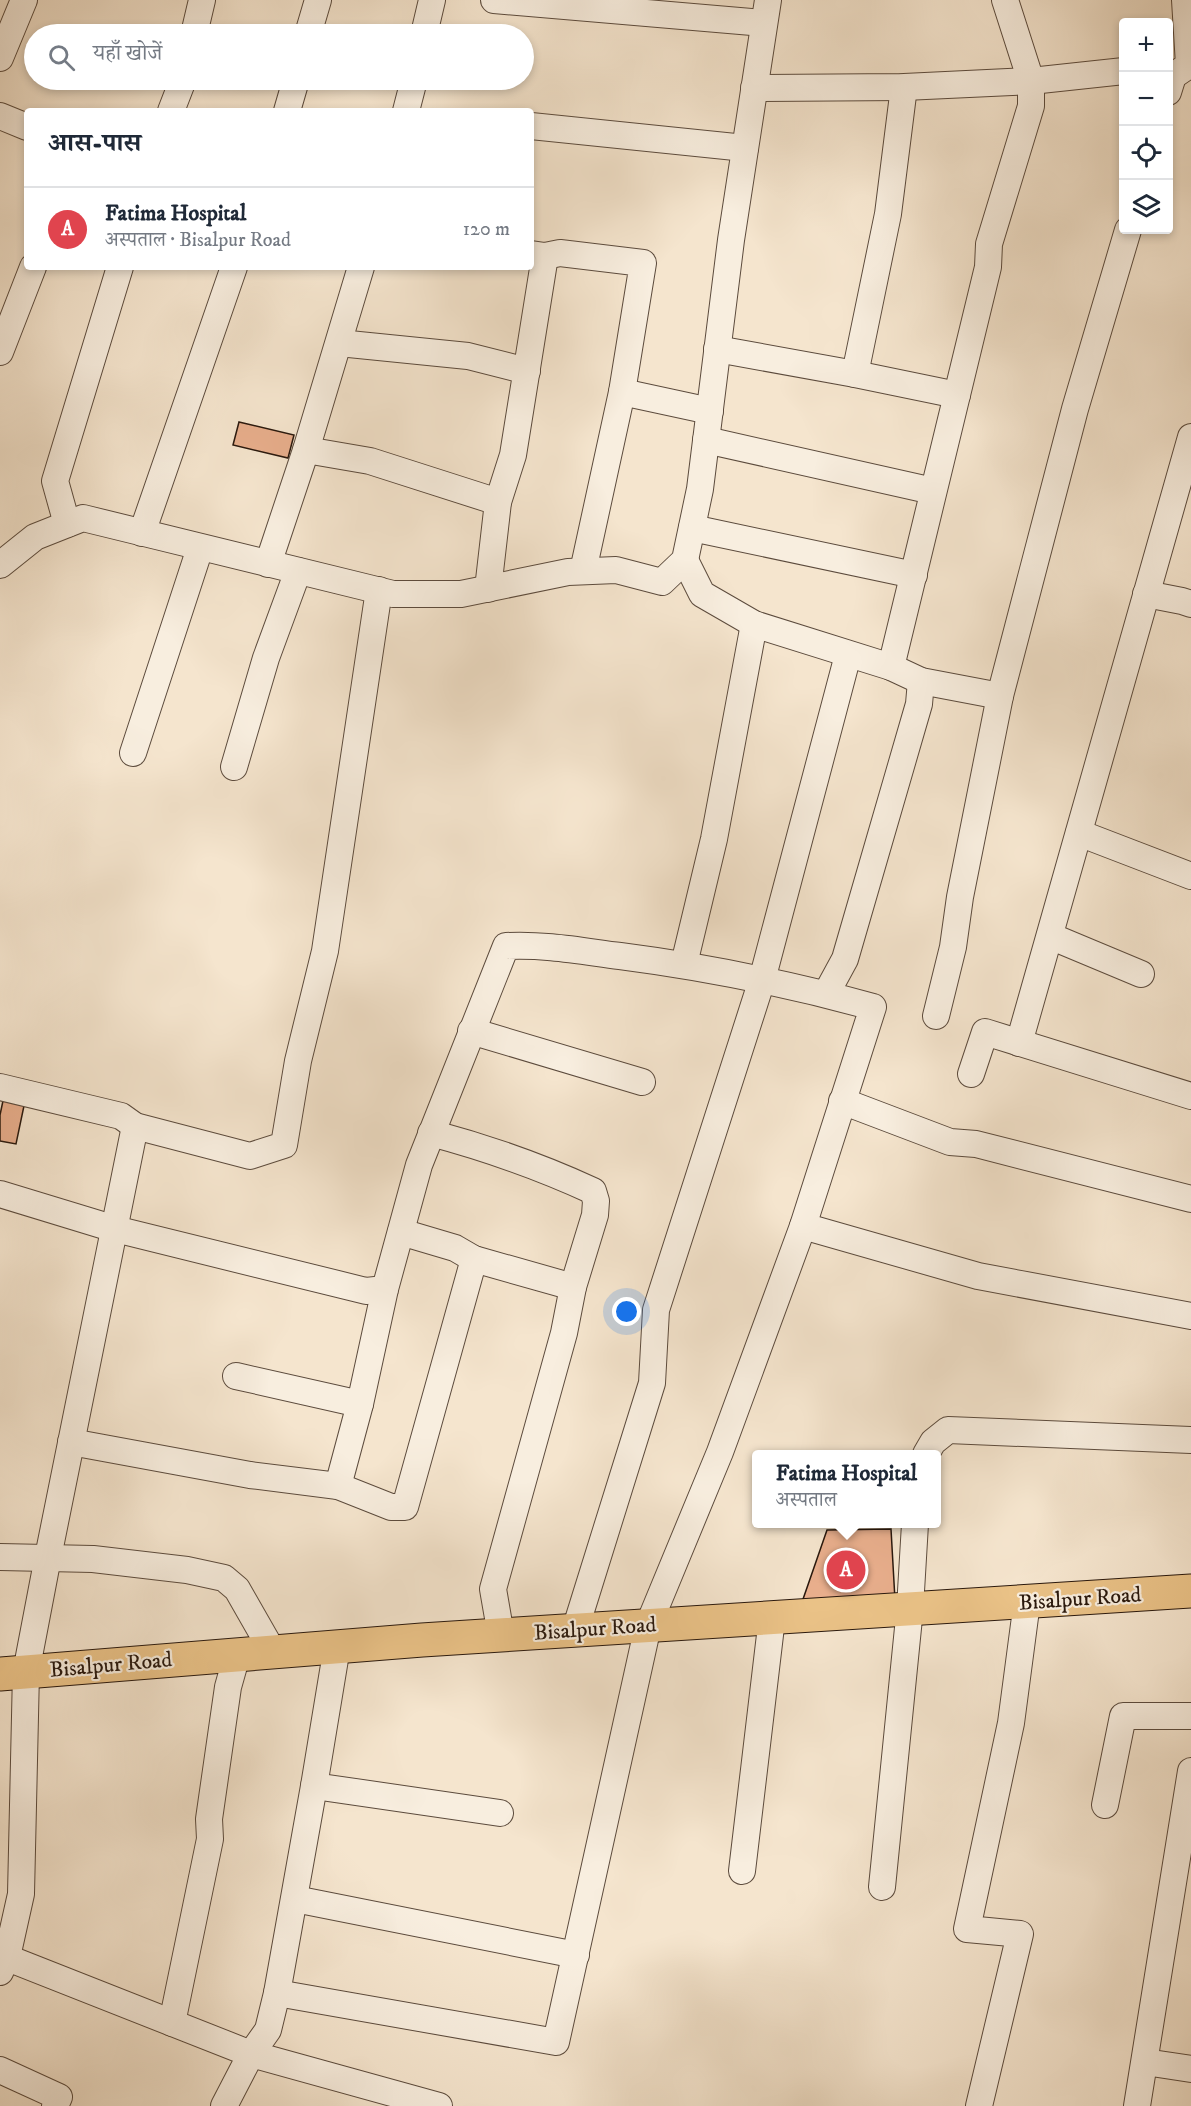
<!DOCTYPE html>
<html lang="hi">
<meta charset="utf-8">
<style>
:root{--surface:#fff;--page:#f6f6f7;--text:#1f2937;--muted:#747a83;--line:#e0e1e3;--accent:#8f2418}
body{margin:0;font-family:"IM FELL DW Pica","Noto Serif Devanagari",serif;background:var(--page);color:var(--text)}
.controls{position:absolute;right:18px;top:18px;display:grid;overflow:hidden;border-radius:6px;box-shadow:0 3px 9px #0003}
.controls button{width:54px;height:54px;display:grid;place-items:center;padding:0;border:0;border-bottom:2px solid var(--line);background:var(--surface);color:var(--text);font:30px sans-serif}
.you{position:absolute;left:627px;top:1312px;width:21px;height:21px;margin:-15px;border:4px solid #fff;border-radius:50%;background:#1a73e8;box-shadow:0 0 0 9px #1a73e833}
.badge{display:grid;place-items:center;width:39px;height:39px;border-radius:50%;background:var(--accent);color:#fff;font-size:20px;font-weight:700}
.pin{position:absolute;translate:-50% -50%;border:3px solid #fff;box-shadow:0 2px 6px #0006}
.popup{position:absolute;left:752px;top:1450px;width:189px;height:78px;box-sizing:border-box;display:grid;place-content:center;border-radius:6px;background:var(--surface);filter:drop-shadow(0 2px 4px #0005);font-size:20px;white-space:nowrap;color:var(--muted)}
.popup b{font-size:22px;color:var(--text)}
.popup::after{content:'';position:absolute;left:50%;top:100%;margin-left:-12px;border:12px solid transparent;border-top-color:var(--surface)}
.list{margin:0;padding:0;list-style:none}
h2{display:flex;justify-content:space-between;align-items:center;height:78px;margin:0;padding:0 24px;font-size:26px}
h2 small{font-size:20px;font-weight:400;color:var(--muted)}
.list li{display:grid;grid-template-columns:39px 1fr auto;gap:18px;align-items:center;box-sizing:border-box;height:84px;padding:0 24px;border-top:2px solid var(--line)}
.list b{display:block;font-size:22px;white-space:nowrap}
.list p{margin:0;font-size:20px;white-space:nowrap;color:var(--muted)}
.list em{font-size:20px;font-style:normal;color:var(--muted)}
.icon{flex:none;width:33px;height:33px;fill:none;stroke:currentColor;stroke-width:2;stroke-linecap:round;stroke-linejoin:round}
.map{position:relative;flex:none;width:1191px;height:2106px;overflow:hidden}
.search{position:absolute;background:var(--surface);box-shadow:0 3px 9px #0003;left:24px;top:24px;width:510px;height:66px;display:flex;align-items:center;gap:15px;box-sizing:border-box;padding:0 21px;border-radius:33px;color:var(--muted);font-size:22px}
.panel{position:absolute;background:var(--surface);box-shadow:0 3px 9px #0003;left:24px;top:108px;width:510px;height:162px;border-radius:6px}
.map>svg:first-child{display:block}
.building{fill:#e8ae8c;stroke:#29180d;stroke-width:1.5}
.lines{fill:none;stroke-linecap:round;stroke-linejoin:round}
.minor-casing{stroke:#5c4b3d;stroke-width:28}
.major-casing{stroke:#29180d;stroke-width:35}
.minor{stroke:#f8eedf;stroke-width:26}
.major{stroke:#eac287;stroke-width:33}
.labels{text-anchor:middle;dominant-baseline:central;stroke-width:4.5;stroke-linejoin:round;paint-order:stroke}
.street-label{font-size:22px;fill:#29180d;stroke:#f8eedf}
</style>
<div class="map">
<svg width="1191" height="2106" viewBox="0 0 1191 2106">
<rect width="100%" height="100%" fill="#f5e5ce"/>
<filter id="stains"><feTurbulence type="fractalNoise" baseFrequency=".00333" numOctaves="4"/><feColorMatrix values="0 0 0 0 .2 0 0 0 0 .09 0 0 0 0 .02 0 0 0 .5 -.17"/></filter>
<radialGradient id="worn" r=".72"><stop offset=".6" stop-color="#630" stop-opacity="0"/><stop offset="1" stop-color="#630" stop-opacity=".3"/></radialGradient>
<g class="building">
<polygon points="239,422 294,435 288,458 233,445"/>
<polygon points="4,1096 25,1101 16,1144 0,1141 0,1115"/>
<polygon points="891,1529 895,1600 801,1605 827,1530"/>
</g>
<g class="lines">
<defs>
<g id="minor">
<polyline points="494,0 764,23"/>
<polyline points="194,34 202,0"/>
<polyline points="308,34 318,0"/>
<polyline points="424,34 432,0"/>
<polyline points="0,58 24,0"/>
<polyline points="754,88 904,87 1031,81 1124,71"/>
<polyline points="1168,92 1173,76 1189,65 1185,0"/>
<polyline points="171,111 183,80"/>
<polyline points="287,111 296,80"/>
<polyline points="406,111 414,80"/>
<polyline points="0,116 27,127"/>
<polyline points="531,126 745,148"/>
<polyline points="531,254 545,256 560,253 643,263 622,392 583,571"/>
<polyline points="339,343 468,356 527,371"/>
<polyline points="717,349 855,374 957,395"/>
<polyline points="0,352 33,267"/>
<polyline points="855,374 888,214 904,87"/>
<polyline points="622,392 710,411"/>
<polyline points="706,440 933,491"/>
<polyline points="306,450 370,461 498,502"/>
<polyline points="67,524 55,481 120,267"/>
<polyline points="692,528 914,575"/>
<polyline points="142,533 234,267"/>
<polyline points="685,560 702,594 754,624 891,667 921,681 1000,696"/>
<polyline points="268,564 306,450 361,267"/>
<polyline points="0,565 35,537 83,518 393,594 461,594 568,572 616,570 662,582 685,560 700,489 731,240 768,0"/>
<polyline points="488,589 498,502 513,455 545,256"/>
<polyline points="1146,594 1182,601 1191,604"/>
<polyline points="891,667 988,267 989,244 1031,106 1031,81 1005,0"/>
<polyline points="133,753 200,548"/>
<polyline points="234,767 266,658 298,571"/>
<polyline points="1079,833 1191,876"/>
<polyline points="1050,936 1141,974"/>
<polyline points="684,964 714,839 754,624"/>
<polyline points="826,994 845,959 919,704 921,681"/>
<polyline points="936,1016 953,947 960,897 1000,696 1075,409 1128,230"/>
<polyline points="471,1031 642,1082"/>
<polyline points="1019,1043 1191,437"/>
<polyline points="971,1074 985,1032 1191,1096"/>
<polyline points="0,1087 121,1116 135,1126 250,1156 284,1145 298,1061 325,951 379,590"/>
<polyline points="842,1101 950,1142 976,1144 1191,1199"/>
<path d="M431 1133C487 1148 541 1167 593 1191L596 1201 595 1215 573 1287 564 1333 493 1589 501 1635"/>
<polyline points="0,1194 115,1229 366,1291 385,1289"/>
<polyline points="803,1226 978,1276 1191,1316"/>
<polyline points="401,1232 455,1248 474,1259 573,1287"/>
<polyline points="236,1376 360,1404"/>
<polyline points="71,1442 250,1475 338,1486 391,1507 405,1507 474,1259"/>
<polyline points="926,1454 933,1442 948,1430 1191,1440"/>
<polyline points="0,1557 93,1559 187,1570 224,1578 237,1589 273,1652"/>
<polyline points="575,1630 652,1383 656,1310 762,980 848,655"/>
<polyline points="314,1786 500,1813"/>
<polyline points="1105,1805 1123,1716 1191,1716"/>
<polyline points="742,1871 772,1618"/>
<polyline points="882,1887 910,1608 915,1524"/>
<polyline points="295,1899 576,1955"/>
<polyline points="0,1955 251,2054 439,2106"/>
<polyline points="0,1972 7,1957 21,1894 26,1672 48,1557 135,1126"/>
<path d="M277 1993 556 2042 648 1626 720 1452 803 1226 873 1007C790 984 705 967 620 956 581 951 545 944 506 946L419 1165 385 1289 360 1404 338 1486"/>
<polyline points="172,2023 210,1839 209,1819 228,1687 237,1655"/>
<polyline points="1145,2062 1191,2069"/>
<polyline points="0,2070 59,2097 55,2106"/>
<polyline points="224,2106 251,2054 268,2030 277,1993 314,1786 337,1647"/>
<polyline points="979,2106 1020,1934 967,1929 1011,1723 1027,1602"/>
<polyline points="1137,2106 1191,1771"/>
</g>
<polyline id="major" points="0,1674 422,1640 1191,1591"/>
</defs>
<use href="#minor" class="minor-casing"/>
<use href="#major" class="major-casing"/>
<use href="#minor" class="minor"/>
<use href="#major" class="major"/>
</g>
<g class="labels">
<g class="street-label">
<text transform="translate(1080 1599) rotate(-4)">Bisalpur Road</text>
<text transform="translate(595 1629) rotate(-4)">Bisalpur Road</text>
<text transform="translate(111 1665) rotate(-5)">Bisalpur Road</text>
</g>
</g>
<rect width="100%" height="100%" filter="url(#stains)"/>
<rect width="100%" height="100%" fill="url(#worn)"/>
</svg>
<div class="controls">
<button>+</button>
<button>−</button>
<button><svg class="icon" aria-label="locate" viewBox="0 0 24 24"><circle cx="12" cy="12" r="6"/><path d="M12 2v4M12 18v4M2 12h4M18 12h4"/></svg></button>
<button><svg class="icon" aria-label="layers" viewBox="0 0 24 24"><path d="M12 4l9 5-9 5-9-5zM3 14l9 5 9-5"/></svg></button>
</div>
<div class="you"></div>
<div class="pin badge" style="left:846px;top:1570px;background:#e0444e">A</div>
<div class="popup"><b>Fatima Hospital</b>अस्पताल</div>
<div class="search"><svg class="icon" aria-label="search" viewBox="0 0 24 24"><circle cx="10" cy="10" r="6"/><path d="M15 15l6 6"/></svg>यहाँ खोजें</div>
<section class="panel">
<h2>आस-पास<small></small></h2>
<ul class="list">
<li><span class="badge" style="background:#e0444e">A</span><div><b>Fatima Hospital</b><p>अस्पताल · Bisalpur Road</p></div><em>120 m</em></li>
</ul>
</section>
</div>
